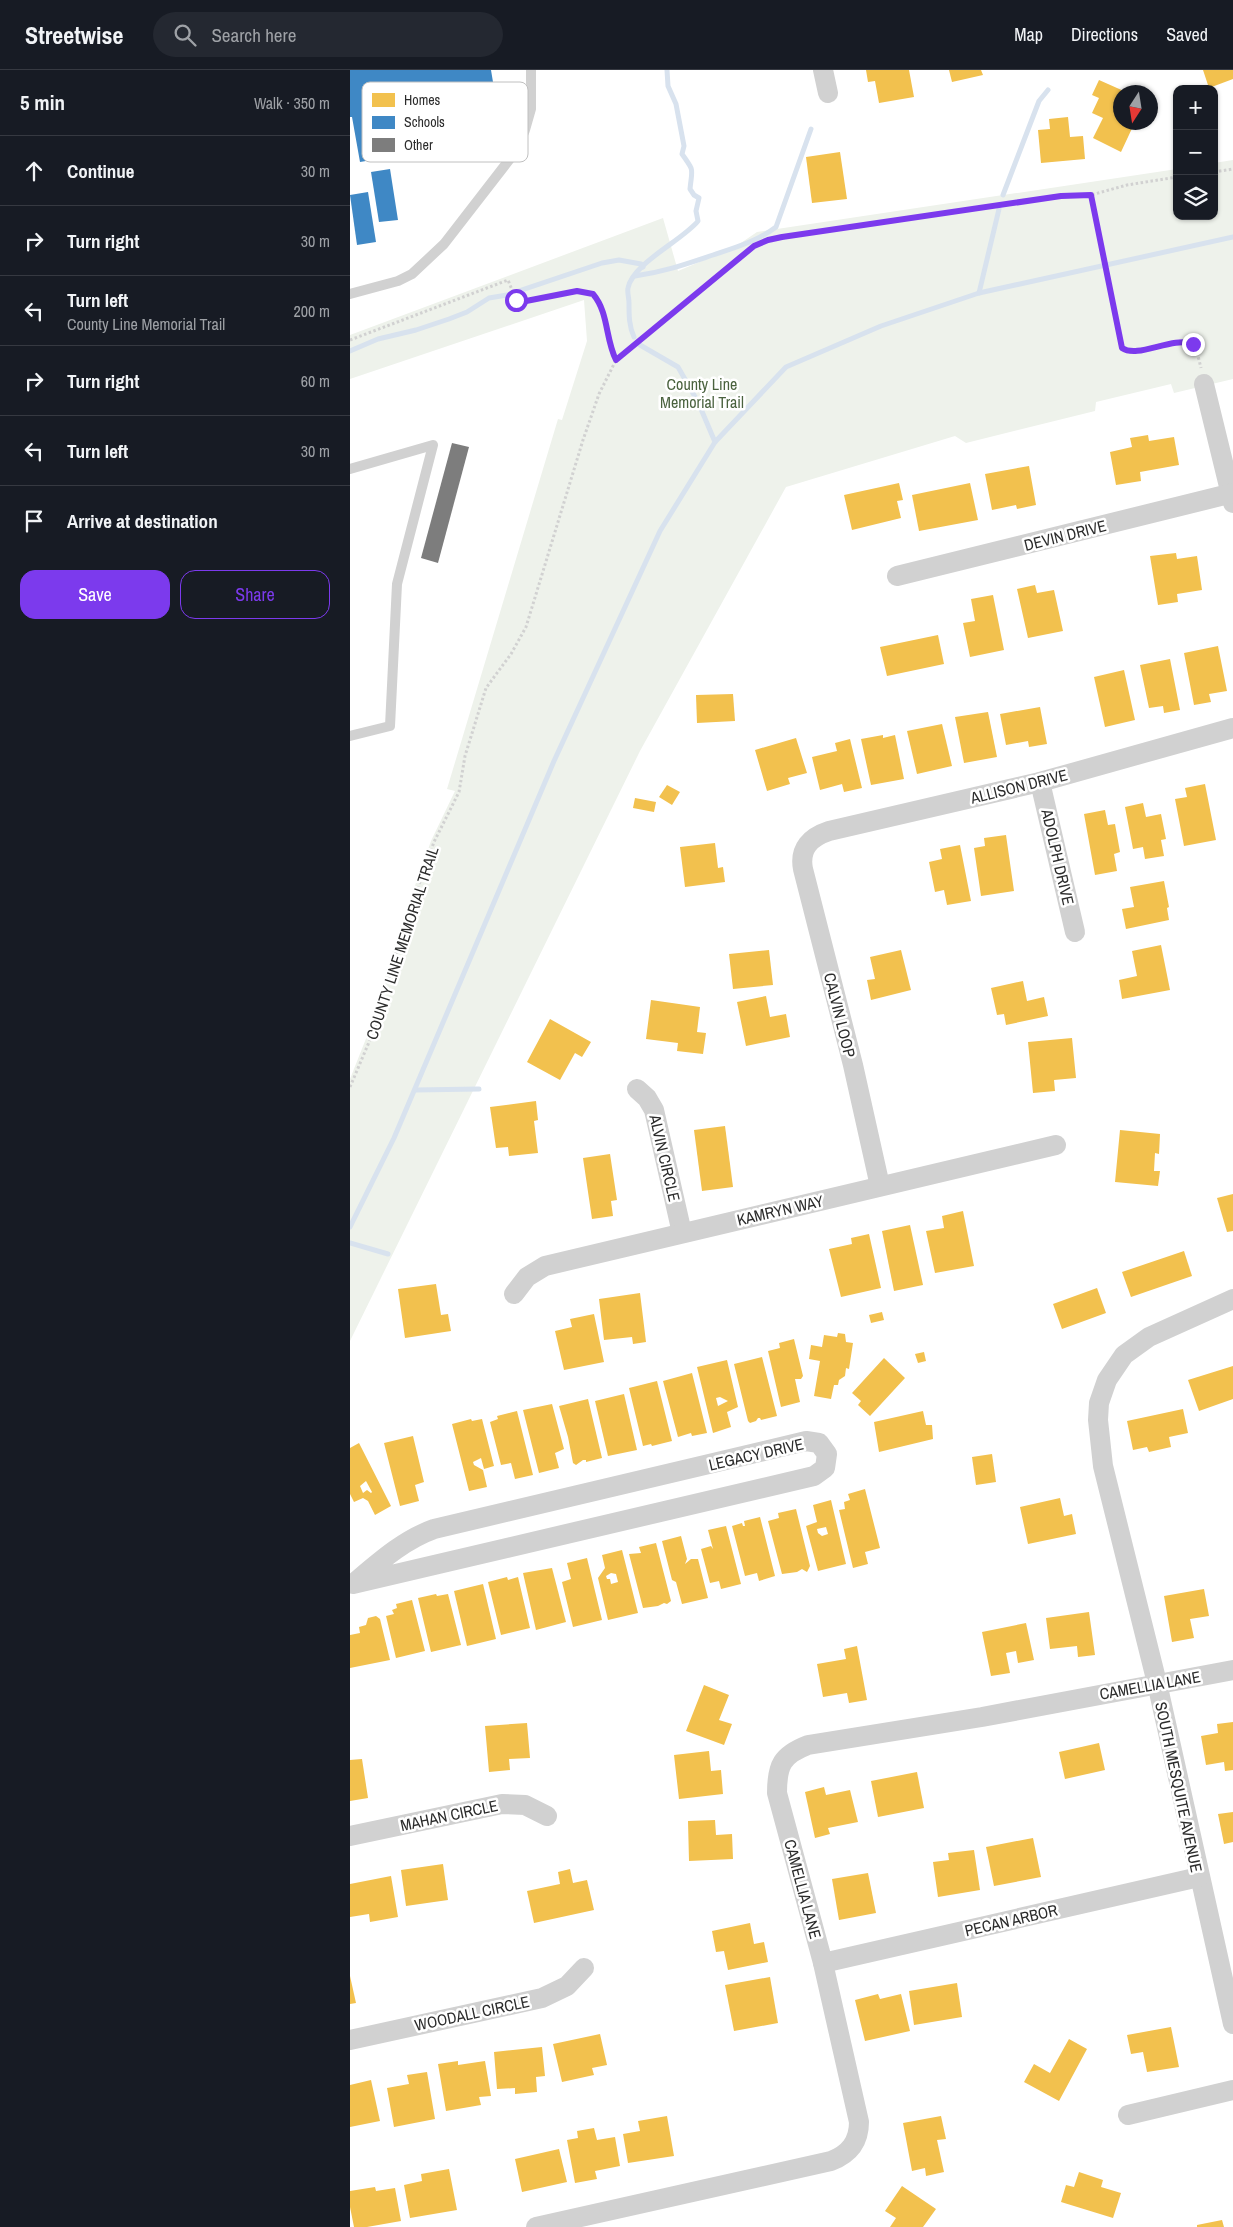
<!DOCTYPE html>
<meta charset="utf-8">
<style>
:root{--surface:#171b24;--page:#242831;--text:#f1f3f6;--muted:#9ea1a6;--line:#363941;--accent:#7c3aed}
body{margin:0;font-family:"Archivo Narrow",sans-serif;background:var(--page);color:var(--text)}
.controls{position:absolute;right:15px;top:15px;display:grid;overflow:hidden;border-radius:10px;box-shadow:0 1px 4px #0004}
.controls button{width:45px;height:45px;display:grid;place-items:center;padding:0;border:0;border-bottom:1px solid var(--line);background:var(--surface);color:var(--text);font:25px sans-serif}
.compass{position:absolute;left:763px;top:15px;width:45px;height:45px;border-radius:50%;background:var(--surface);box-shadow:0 1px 4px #0004;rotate:192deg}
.stop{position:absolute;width:15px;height:15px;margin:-11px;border:4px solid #7c3aed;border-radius:50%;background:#fff}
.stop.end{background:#7c3aed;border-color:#fff;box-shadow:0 1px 5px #0008}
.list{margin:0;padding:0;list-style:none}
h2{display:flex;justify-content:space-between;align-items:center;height:65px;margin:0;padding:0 20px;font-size:21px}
h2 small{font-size:16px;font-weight:400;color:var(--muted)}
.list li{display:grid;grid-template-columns:32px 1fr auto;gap:15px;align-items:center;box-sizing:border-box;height:70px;padding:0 20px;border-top:1px solid var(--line)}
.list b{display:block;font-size:19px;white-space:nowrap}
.list p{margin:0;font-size:16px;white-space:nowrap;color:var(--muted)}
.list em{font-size:16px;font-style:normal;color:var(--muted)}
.actions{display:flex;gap:10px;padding:15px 20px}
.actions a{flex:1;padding:11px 0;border:1px solid var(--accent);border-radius:15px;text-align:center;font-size:18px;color:var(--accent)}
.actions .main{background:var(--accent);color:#fff}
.icon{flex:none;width:28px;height:28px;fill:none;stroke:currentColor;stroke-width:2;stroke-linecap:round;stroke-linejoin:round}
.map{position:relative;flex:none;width:883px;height:2157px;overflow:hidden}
header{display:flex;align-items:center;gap:30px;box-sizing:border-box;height:70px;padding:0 25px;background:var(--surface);border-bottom:1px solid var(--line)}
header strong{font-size:24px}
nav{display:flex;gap:28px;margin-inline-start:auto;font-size:18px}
.search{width:350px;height:45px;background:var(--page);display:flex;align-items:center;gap:12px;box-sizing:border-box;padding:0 18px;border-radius:28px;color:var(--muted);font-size:19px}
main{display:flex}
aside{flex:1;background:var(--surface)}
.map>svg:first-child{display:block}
.green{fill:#eef2eb}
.homes{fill:#f2c14e;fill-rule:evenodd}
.schools{fill:#3f88c5}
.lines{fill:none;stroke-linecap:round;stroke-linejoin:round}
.stream{stroke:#d8e2ee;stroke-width:5}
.building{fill:#7d7d7d}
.path{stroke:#d1d1d1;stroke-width:3;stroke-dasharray:2.5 2.5;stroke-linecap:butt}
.service{stroke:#d1d1d1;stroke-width:10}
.minor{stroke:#d1d1d1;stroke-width:20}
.route{stroke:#7c3aed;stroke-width:6}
.labels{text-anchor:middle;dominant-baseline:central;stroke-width:5;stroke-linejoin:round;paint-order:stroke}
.park-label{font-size:16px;fill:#4a623e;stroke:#fff}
.street-label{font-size:16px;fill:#2c2c2c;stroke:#fff}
.key{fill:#fff;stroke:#c0c0c0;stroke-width:1}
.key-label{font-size:14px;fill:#2c2c2c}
</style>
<header>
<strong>Streetwise</strong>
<div class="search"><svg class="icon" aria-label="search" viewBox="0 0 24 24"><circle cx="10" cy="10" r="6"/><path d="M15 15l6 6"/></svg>Search here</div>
<nav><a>Map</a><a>Directions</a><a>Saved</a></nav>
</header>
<main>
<aside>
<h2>5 min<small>Walk · 350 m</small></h2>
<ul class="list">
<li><svg class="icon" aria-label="ahead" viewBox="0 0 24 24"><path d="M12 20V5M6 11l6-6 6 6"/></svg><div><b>Continue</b></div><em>30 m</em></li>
<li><svg class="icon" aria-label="right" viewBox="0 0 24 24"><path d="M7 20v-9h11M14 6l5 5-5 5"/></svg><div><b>Turn right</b></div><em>30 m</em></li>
<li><svg class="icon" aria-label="left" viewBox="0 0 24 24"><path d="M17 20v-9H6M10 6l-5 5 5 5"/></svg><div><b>Turn left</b><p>County Line Memorial Trail</p></div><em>200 m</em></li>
<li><svg class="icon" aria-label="right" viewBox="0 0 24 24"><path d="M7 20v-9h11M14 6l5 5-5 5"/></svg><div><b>Turn right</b></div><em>60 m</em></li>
<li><svg class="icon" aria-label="left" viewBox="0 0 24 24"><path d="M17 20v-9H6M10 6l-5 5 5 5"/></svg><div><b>Turn left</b></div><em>30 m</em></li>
<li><svg class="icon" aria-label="arrive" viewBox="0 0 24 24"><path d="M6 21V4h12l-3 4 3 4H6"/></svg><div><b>Arrive at destination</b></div></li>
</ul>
<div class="actions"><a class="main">Save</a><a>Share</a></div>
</aside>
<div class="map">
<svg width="883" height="2157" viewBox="0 0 883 2157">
<rect width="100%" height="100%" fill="#fff"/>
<polygon class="green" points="883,90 883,309 824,323 821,314 746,332 745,341 616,373 605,366 436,417 290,681 0,1271 0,1009 21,956 48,863 81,771 105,721 97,719 208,349 212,350 237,271 234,230 0,309 0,265 313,148 328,201 385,177 407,162 827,99 827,146 864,146 864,93"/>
<g class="homes">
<polygon points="516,0 559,0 564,27 529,33 525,11 518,12"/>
<polygon points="599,0 631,0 633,5 602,12"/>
<polygon points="853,0 883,0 883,9 859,18"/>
<polygon points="749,10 776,22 770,22 770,52 785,52 771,82 743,68 753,48 742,43 749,28 742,25"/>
<polygon points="718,47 720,67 733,66 735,89 691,93 688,60 700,59 699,49"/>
<polygon points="490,82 497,129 462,133 456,87"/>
<polygon points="798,365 799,371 824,367 829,395 790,402 791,411 766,415 760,382 782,377 780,368"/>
<polygon points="679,396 686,435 667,439 666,435 642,440 635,404"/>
<polygon points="549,413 553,430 547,431 551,448 502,460 494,425"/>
<polygon points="620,413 628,450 569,461 562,425"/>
<polygon points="826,483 827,489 847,486 852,520 827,524 828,532 808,535 800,486"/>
<polygon points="685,515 687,523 704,520 713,561 678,568 667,519"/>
<polygon points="643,525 654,580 620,587 613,553 625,551 621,529"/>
<polygon points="588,565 594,594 537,606 530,577"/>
<polygon points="868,576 877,621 859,624 861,632 844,635 834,583"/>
<polygon points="820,589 830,640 814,643 813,636 799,638 790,595"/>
<polygon points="774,600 785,650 755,657 744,607"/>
<polygon points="383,624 385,651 347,653 346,625"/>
<polygon points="690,637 697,674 679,677 678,671 656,675 650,644"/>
<polygon points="638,642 647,687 614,693 605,647"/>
<polygon points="592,654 602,696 567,704 557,661"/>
<polygon points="533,665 533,668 545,665 554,709 521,715 511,669"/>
<polygon points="446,668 457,703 438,708 440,714 417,721 405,680"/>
<polygon points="500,669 512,718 494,722 492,714 470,720 462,687 487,681 485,673"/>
<polygon points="855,714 866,770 834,776 825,729 837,727 835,718"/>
<polygon points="317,715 330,722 322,735 309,727"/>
<polygon points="285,728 306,732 304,742 283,738"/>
<polygon points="793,733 796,747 811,744 816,769 811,770 814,786 795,789 793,777 783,779 775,737"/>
<polygon points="755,740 758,755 765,754 770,782 764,784 767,801 745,805 734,744"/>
<polygon points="656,765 664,821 631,826 624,778 635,776 634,768"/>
<polygon points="365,773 368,798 373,797 375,812 335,817 330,777"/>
<polygon points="610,775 621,831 597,835 594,820 585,822 579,792 592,789 590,779"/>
<polygon points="814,811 819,837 817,838 819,850 776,859 772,839 784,837 780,817"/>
<polygon points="811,875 820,920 772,929 769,910 787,906 782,881"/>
<polygon points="419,880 423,915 383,919 379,884"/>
<polygon points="551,880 561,920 521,930 517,910 525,909 520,887"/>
<polygon points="673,911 677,931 694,927 698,946 656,955 654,944 647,945 641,918"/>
<polygon points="416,926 420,947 436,944 440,967 396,976 387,932"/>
<polygon points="301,930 350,937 347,962 356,963 353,984 327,981 328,973 296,969"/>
<polygon points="200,949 241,972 232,987 225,983 210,1010 177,992"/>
<polygon points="722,968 726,1008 704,1010 705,1021 683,1023 678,972"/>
<polygon points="186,1031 188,1050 184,1051 188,1083 159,1086 158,1077 146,1078 140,1037"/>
<polygon points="375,1056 383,1117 352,1121 344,1060"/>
<polygon points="770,1060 810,1064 809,1084 805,1083 804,1101 810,1101 808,1116 765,1112"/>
<polygon points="260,1084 267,1130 261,1131 263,1146 242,1149 233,1088"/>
<polygon points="883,1124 883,1161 877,1162 867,1128"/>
<polygon points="613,1141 624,1196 585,1203 576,1161 594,1158 592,1146"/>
<polygon points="560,1155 573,1215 544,1221 532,1161"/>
<polygon points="519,1164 531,1218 491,1227 479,1179 502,1174 501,1168"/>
<polygon points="834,1181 842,1206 781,1227 772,1202"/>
<polygon points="86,1214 91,1245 98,1244 101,1261 55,1268 48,1219"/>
<polygon points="747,1218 756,1243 712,1259 703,1234"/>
<polygon points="290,1223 296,1272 283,1274 282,1267 254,1270 249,1229"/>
<polygon points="532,1242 534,1250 521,1253 519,1245"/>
<polygon points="244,1244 254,1292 214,1300 205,1261 222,1257 220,1249"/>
<polygon points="488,1263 495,1264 496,1272 503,1273 499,1299 496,1298 495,1306 489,1310 488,1315 484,1315 481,1329 464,1326 470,1291 459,1289 461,1275 472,1277 474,1265 487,1267"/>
<polygon points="444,1269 453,1306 451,1309 445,1309 450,1332 431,1337 418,1281 430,1278 429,1273"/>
<polygon points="574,1282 576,1291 568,1293 565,1284"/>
<polygon points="412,1287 427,1346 411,1350 410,1348 408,1348 406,1351 400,1353 398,1351 384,1294"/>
<polygon points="534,1288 555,1308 520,1346 508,1335 511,1331 502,1323"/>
<path d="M377 1290 388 1337 377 1342 381 1357 363 1363 347 1297ZM370 1327 378 1331 368 1336 366 1328Z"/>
<polygon points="883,1296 883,1329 849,1341 838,1310"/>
<polygon points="342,1303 357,1363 342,1366 341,1363 328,1367 313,1311"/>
<polygon points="307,1311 322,1371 302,1376 301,1374 293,1376 279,1318"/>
<polygon points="274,1324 287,1380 258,1386 245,1331"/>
<polygon points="238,1329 252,1388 236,1392 236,1390 233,1390 226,1395 223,1393 218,1367 209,1336"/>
<polygon points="202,1334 214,1379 205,1383 209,1398 189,1403 173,1340"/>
<polygon points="833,1339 838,1363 819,1367 821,1377 799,1382 797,1377 783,1380 777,1351"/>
<polygon points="167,1341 183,1405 165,1409 161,1393 151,1395 140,1352 148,1349 147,1346"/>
<polygon points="573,1341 576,1355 582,1355 583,1369 529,1382 524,1352"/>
<polygon points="121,1349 122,1351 132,1349 144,1396 134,1399 131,1388 123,1392 124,1395 133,1400 137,1417 119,1421 102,1354"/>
<polygon points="63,1366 74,1412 65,1415 69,1431 50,1436 34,1373"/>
<path d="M9 1373 41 1436 25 1445 18 1431 13 1428 4 1432 0 1424V1378ZM16 1411 22 1422 21 1423 17 1420 13 1423 10 1416Z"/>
<polygon points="642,1384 646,1412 626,1415 622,1387"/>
<polygon points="515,1419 530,1478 515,1482 518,1494 503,1498 489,1440 495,1439 494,1432 500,1430 498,1424"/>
<polygon points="710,1428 714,1446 722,1444 726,1464 678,1474 670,1437"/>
<path d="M481 1430 496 1494 468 1501 456 1456 467 1452 463 1435ZM476 1457 478 1464 472 1466 468 1463 467 1459Z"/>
<polygon points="446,1439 460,1496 457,1502 452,1499 447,1502 432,1504 418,1451 429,1448 428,1443"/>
<polygon points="410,1447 425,1506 409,1511 407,1503 395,1506 382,1456 392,1453 393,1456 395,1456 394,1451"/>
<polygon points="376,1456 391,1514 371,1519 369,1511 360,1513 351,1479 361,1476 363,1479 358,1460"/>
<polygon points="331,1466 337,1489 335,1494 341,1489 348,1489 358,1528 332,1534 326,1512 322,1510 312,1471"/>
<polygon points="306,1473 321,1531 317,1534 314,1533 308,1536 293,1538 279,1484 291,1483 289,1477"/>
<path d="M272 1480 288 1543 258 1550 248 1508 255 1498 252 1485ZM261 1503 266 1504 268 1512 261 1514 260 1509H257L256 1506Z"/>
<polygon points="237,1488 252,1550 223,1557 212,1512 221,1509 217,1493"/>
<polygon points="202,1498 216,1552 186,1560 173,1503"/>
<polygon points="157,1507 158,1510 168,1507 180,1558 151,1565 138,1512"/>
<polygon points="133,1514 146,1569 117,1576 104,1521"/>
<polygon points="854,1519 859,1546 840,1549 844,1568 822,1572 814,1526"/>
<polygon points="86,1524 87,1526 98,1524 111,1575 81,1582 68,1528"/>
<polygon points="62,1530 75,1581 46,1588 36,1546 44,1544 42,1540 47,1538 46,1534"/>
<polygon points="739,1542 745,1585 728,1587 727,1576 700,1579 696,1548"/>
<polygon points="26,1546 30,1549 40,1590 0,1598 0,1565 10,1563 9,1557 16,1555 18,1548"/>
<polygon points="676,1553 684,1590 668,1593 666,1581 656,1583 660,1603 641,1606 632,1562"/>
<polygon points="507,1576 517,1630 499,1633 497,1623 473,1627 467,1594 496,1589 494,1579"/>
<polygon points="354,1615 379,1625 369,1650 382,1654 374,1675 336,1661"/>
<polygon points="883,1652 883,1700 875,1701 874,1692 856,1695 851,1666 868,1663 867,1654"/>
<polygon points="177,1653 180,1688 159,1689 160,1700 139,1702 135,1656"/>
<polygon points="749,1673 755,1700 715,1709 709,1682"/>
<polygon points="359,1681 361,1701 371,1700 373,1724 329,1729 324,1685"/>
<polygon points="12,1689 18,1728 0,1731 0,1690"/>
<polygon points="567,1702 574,1738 528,1747 521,1711"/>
<polygon points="474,1717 476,1725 500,1720 508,1752 478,1758 480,1764 465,1768 455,1722"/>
<polygon points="883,1742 883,1772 874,1774 868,1744"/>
<polygon points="365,1750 366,1765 382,1764 383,1789 339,1791 338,1751"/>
<polygon points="683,1768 691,1807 644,1816 636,1777"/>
<polygon points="624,1780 630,1820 588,1827 583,1792 599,1790 598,1783"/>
<polygon points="93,1794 98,1830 56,1836 51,1800"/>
<polygon points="220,1799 223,1813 237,1810 244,1840 184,1853 177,1821 210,1814 208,1802"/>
<polygon points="518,1803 526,1843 489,1850 482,1809"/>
<polygon points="41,1806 48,1847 20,1852 19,1844 0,1847 0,1814"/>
<polygon points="400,1853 404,1874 414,1872 418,1892 378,1900 374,1881 366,1882 362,1861"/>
<polygon points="0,1906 6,1933 0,1934"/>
<polygon points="420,1907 428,1953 384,1961 375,1915"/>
<polygon points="607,1913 612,1947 564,1955 559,1921"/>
<polygon points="528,1924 530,1929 551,1924 560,1961 515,1971 505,1930"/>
<polygon points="821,1957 829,1997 797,2002 793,1982 781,1984 777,1965"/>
<polygon points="250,1964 257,1995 242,1998 244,2005 212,2012 203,1974"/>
<polygon points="719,1969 737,1979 709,2031 674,2012 684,1994 700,2003"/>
<polygon points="192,1977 195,2006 186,2007 187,2022 165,2024 165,2018 147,2019 144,1982"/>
<polygon points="108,1991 108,1995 135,1991 141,2026 129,2027 131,2035 96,2041 88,1994"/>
<polygon points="77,2002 85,2049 44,2057 37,2018 59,2014 57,2005"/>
<polygon points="21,2010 30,2051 0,2057 0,2015"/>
<polygon points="317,2046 324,2086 278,2093 273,2064 290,2061 288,2051"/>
<polygon points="591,2046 596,2069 587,2070 594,2102 576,2106 575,2098 562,2101 553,2053"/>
<polygon points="244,2058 247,2070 265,2067 270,2096 245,2101 247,2109 225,2113 217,2070 228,2068 227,2061"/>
<polygon points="209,2079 217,2112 172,2122 165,2089"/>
<polygon points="99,2099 107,2140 60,2148 54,2115 72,2111 71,2104"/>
<polygon points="729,2102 753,2110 751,2117 771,2123 763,2148 711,2132 716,2115 724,2117"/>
<polygon points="552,2116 586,2139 573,2157 540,2157 546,2148 535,2141"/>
<polygon points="25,2117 26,2121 45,2118 51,2151 17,2157 4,2157 0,2137 0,2121"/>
<polygon points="872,2150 874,2157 847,2157 847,2155"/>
</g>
<g class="schools">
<polygon points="0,0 141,0 143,12 55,27 64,83 10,92 2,47 0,47"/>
<polygon points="40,99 48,150 29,152 21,102"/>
<polygon points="18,122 26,172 7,175 0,125"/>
</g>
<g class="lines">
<g class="stream">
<polyline points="653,125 689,31 698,20"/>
<path d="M285 206C314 202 336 194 363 185 384 178 408 171 426 157L461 59"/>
<polyline points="629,223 649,139"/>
<path d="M284 267C279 256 279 246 279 233 279 228 277 222 278 218 283 193 333 170 348 151L346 141 349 128 344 125 340 119C342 98 345 102 332 84L334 76 326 34 318 16 317 0"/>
<polyline points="290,275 328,297 348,332 365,372"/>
<polyline points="0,281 28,269 66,260 99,249 117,242 139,228 157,225 252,193 269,190 291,194 293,197"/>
<polyline points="65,1020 129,1019"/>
<polyline points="0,1157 44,1068 204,691 310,461 365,372 436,297 531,256 629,223 883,167"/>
<polyline points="0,1173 38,1184"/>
</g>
</g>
<polygon class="building" points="102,373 119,377 88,493 71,488"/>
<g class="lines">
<g class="path">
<polyline points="864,102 883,99"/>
<polyline points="741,125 771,278 780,282 831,271 843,274 846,278 851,298"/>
<path d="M0 270 158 210 166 230 168 231 227 221 243 224C259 243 256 268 266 290"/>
<polyline points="0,1017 25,958 51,865 84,772 109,722 115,686 136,618 161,584 176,557 233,370 249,324 266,290 404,176 418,170 711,125 741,125 777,115 827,107"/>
</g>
<g class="service">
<polyline points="0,224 48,211 62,204 94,174 166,81 175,60 181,39 181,0"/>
<polyline points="0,399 83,375 47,514 40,656 0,666"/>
</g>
<g class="minor">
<polyline points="473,0 478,23"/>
<polyline points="854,314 883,433"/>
<polyline points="547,506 883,423"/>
<polyline points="690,712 725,862"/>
<polyline points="287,1019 297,1028 304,1040 332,1163"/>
<path d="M530 1116 503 995 453 799C449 778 461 767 479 761L690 712 883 658"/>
<polyline points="164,1224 177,1207 195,1196 706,1075"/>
<polyline points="883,1229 799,1267 774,1285 757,1310 749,1333 748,1350 753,1396 807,1613 883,1954"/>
<path d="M456 1371 469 1373 477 1384 475 1398 464 1406 3 1514C28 1493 53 1470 84 1459Z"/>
<polyline points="0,1766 152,1734 175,1735 197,1746"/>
<polyline points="473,1893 849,1807"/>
<polyline points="0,1970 192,1928 217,1916 234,1898"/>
<polyline points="778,2045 883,2020"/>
<path d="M186 2157 481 2091C499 2084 509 2072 509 2052L473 1893 427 1723C427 1695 432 1685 458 1675L632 1647 883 1600"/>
</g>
</g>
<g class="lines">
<path class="route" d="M166 230 171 232 227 221 243 224C259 243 255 268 266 290L404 176 418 170 432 167 711 126 741 125 772 278C788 289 822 266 843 274"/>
</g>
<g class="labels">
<g class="park-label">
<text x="352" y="314">County Line<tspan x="352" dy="18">Memorial Trail</tspan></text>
</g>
<g class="street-label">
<text transform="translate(715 465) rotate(-14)">DEVIN DRIVE</text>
<text transform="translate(669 716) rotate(-14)">ALLISON DRIVE</text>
<text transform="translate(708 787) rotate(77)">ADOLPH DRIVE</text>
<text transform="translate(52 873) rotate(-72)">COUNTY LINE MEMORIAL TRAIL</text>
<text transform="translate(490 945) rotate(76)">CALVIN LOOP</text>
<text transform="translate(315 1088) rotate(77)">ALVIN CIRCLE</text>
<text transform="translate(430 1140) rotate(-13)">KAMRYN WAY</text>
<text transform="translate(406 1384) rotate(-13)">LEGACY DRIVE</text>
<text transform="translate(800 1615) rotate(-10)">CAMELLIA LANE</text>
<text transform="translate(829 1717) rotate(78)">SOUTH MESQUITE AVENUE</text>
<text transform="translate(99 1745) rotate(-12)">MAHAN CIRCLE</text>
<text transform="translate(453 1819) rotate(75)">CAMELLIA LANE</text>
<text transform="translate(661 1850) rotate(-13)">PECAN ARBOR</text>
<text transform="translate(122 1943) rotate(-12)">WOODALL CIRCLE</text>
</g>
</g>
<rect x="12" y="12" width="166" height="80" rx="8" class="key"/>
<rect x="22" y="23" width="23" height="14" fill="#f2c14e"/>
<rect x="22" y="46" width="23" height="13" fill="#3f88c5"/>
<rect x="22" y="68" width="23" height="14" fill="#7d7d7d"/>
<g class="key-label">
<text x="54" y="35">Homes</text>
<text x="54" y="57">Schools</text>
<text x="54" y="80">Other</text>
</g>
</svg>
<div class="controls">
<button>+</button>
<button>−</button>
<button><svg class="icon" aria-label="layers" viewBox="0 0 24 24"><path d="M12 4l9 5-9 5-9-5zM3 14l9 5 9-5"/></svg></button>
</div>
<svg class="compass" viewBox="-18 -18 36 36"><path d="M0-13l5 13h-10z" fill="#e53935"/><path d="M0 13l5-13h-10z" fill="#9ea1a6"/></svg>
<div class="stop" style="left:166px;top:230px"></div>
<div class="stop end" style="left:843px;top:274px"></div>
</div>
</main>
